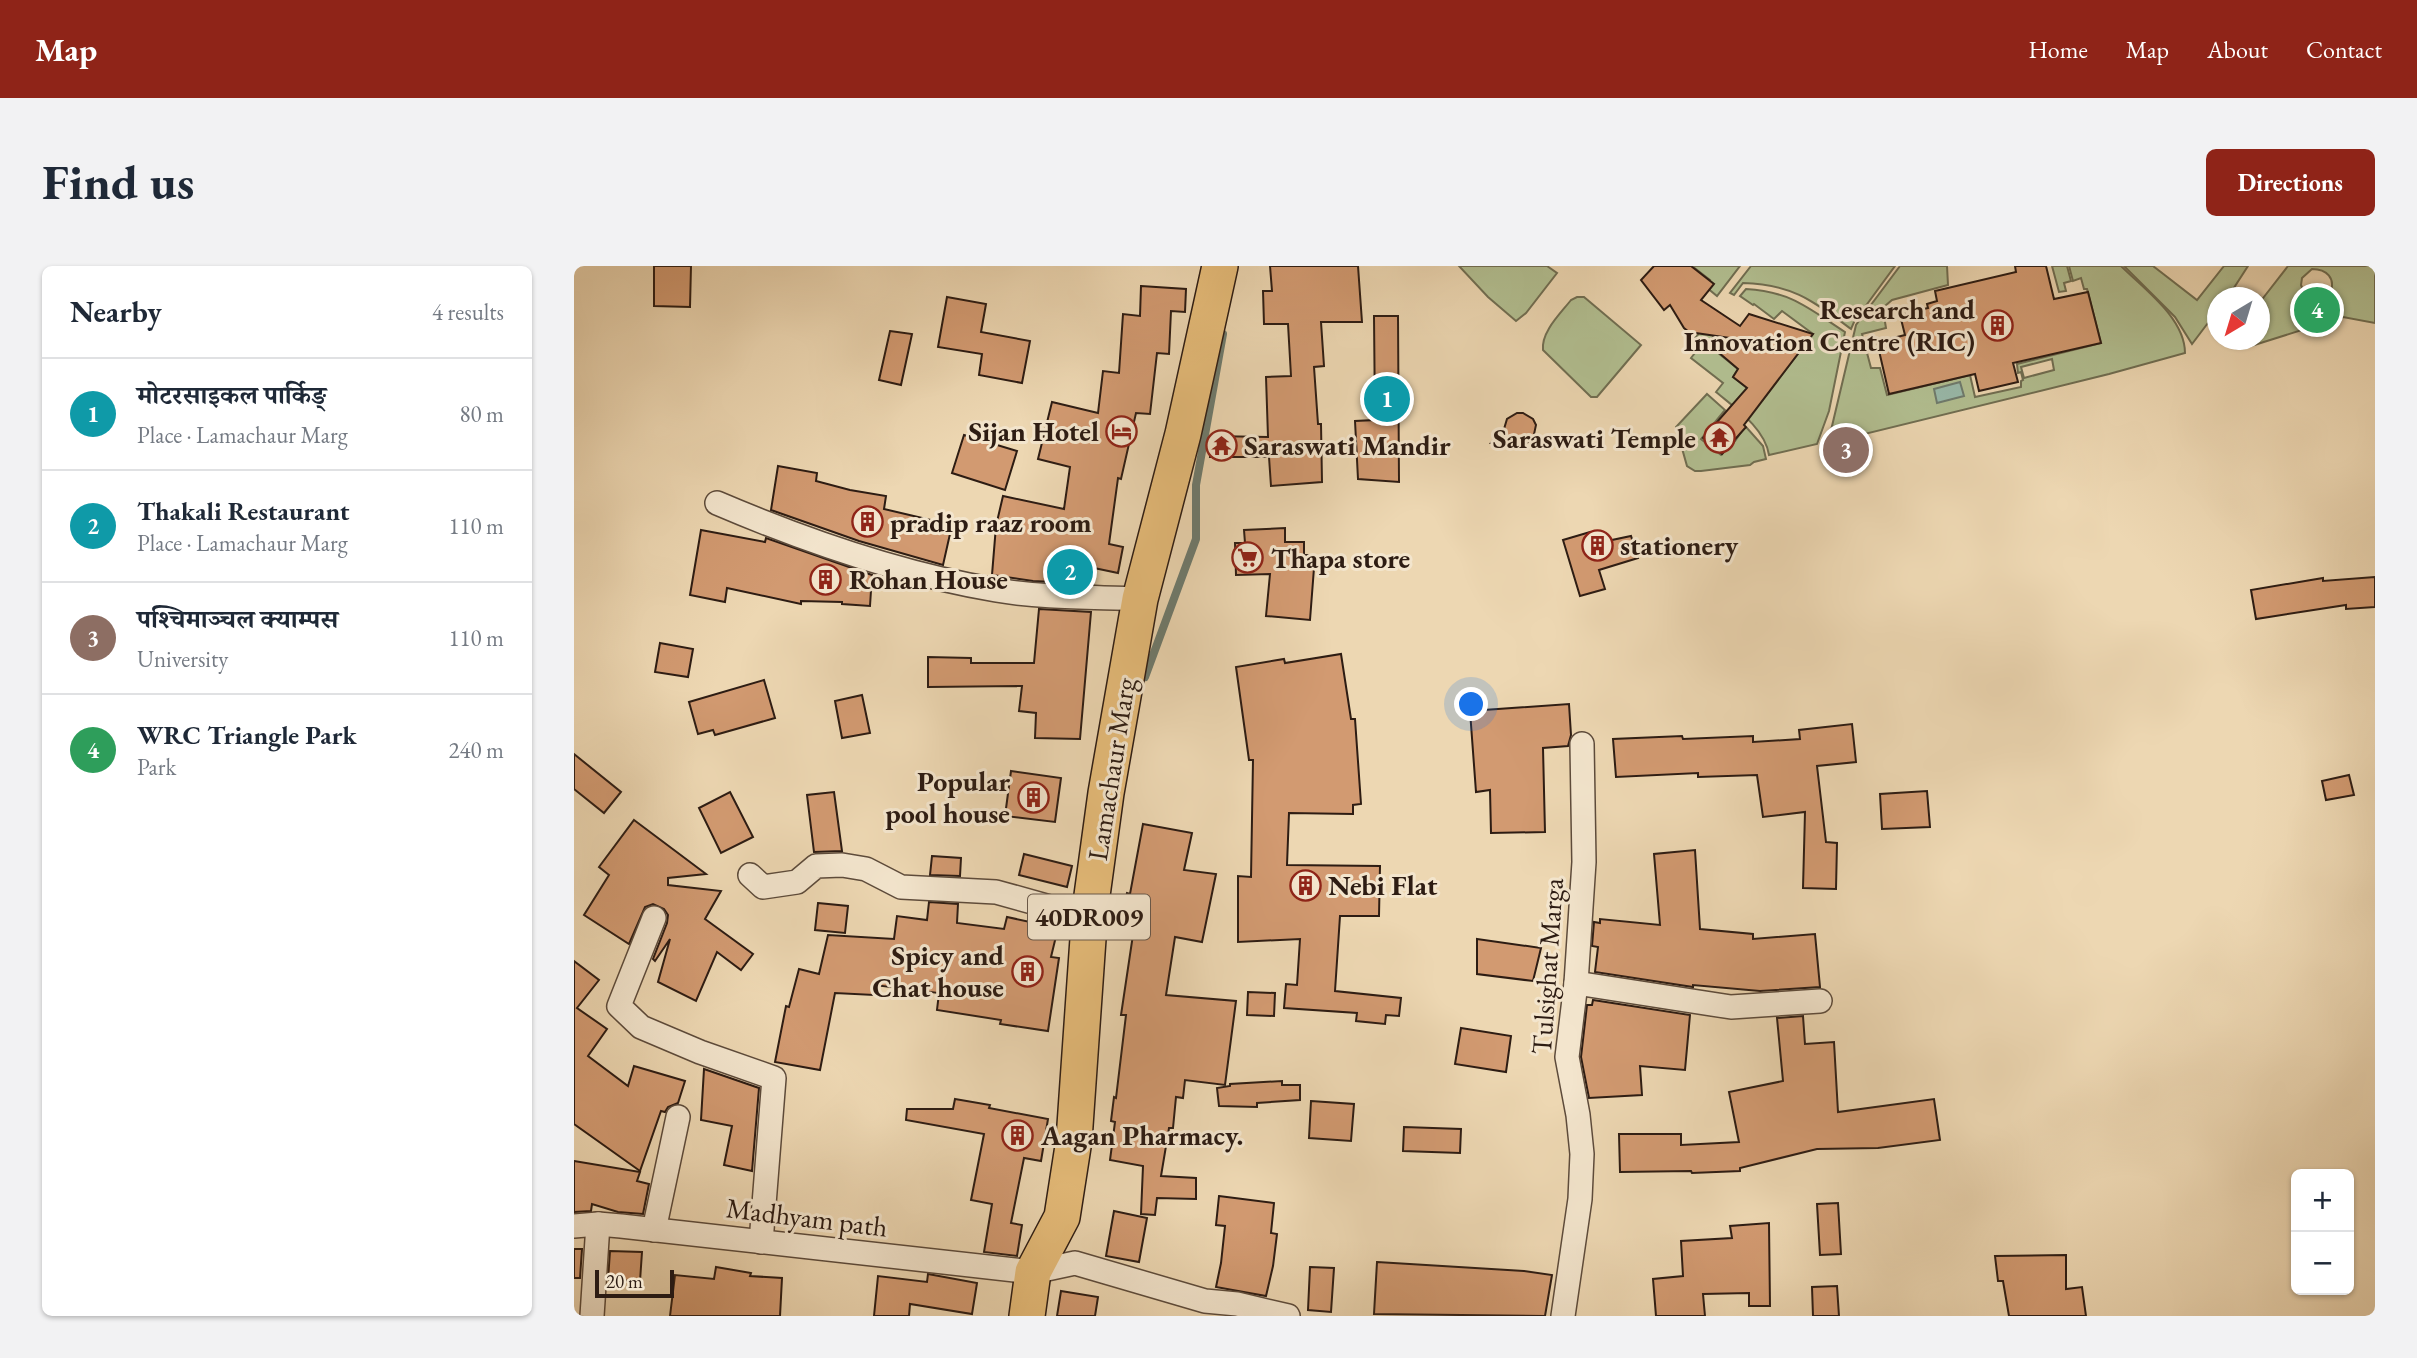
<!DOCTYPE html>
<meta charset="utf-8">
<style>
:root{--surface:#fff;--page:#f2f2f3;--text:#1f2937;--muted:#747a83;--line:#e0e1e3;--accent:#8f2418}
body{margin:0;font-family:"EB Garamond","Noto Serif Devanagari",serif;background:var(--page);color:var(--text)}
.controls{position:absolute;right:21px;bottom:21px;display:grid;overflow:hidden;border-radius:10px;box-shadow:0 2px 5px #0004}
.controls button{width:63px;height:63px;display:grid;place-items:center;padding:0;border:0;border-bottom:2px solid var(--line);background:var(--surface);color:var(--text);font:35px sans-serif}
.compass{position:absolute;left:1633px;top:21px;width:63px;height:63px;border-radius:50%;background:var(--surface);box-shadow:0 2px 5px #0004;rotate:218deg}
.scale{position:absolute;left:21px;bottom:18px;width:79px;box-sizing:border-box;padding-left:7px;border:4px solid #2d1c13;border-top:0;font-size:19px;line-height:24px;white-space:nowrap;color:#2d1c13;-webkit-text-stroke:5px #f3e5cd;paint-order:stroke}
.you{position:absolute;left:898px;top:439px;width:24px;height:24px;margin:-18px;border:5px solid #fff;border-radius:50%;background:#1a73e8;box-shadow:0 0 0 10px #1a73e833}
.badge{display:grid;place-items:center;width:46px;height:46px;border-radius:50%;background:var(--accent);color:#fff;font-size:23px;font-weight:700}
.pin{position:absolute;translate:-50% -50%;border:4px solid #fff;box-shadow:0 2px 7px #0006}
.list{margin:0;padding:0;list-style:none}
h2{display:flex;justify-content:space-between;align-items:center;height:91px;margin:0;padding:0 28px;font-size:30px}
h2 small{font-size:23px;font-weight:400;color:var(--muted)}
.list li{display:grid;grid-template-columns:46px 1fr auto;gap:21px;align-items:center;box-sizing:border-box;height:112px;padding:0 28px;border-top:2px solid var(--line)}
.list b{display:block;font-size:26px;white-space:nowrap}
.list p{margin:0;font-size:23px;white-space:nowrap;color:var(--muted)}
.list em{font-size:23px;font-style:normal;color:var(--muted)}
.map{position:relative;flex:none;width:1801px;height:1050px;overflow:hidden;border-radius:10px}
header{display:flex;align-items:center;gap:42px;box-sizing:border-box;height:98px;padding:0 35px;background:var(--accent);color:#fff}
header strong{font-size:33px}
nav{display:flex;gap:38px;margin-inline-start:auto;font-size:24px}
.intro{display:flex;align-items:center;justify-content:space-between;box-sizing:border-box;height:168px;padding:0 42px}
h1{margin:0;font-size:49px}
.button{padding:18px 32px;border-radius:10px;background:var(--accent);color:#fff;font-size:24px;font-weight:700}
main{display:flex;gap:42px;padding:0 42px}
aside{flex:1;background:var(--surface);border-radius:10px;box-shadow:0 2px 5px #0004}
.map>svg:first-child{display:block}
.green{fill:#b2bf91;stroke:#706e52;stroke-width:2;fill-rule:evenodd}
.water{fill:#99baab;stroke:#6e7b6e;stroke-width:2}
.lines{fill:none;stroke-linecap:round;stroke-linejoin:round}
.stream{stroke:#6e7b6e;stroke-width:8}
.building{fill:#d29a71;stroke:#2d1c13;stroke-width:2}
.street-casing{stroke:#5d4b3b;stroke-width:26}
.primary-casing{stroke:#2d1c13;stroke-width:38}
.street{stroke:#f3e5cd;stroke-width:23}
.primary{stroke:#e6bc79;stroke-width:35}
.labels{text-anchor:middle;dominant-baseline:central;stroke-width:6;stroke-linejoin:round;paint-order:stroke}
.shield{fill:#f3e5cd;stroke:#68584b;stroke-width:2}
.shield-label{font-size:26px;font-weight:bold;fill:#2d1c13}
.poi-label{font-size:28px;font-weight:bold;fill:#2d1c13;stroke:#f3e5cd;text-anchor:start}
.street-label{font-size:28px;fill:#2d1c13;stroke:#f3e5cd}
</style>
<header>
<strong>Map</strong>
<nav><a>Home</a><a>Map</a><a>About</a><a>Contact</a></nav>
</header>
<div class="intro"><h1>Find us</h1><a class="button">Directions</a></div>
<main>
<aside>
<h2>Nearby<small>4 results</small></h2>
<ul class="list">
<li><span class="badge" style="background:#0f9aa8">1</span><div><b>मोटरसाइकल पार्किङ्</b><p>Place · Lamachaur Marg</p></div><em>80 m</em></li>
<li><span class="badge" style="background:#0f9aa8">2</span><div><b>Thakali Restaurant</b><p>Place · Lamachaur Marg</p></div><em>110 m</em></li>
<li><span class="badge" style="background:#8d6e63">3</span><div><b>पश्‍चिमाञ्‍चल क्याम्पस</b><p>University</p></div><em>110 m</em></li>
<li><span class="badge" style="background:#2e9e5b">4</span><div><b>WRC Triangle Park</b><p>Park</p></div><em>240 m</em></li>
</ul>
</aside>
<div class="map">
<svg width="1801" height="1050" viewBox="0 0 1801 1050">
<rect width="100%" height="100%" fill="#edd7b2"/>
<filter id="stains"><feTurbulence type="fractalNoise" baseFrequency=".00286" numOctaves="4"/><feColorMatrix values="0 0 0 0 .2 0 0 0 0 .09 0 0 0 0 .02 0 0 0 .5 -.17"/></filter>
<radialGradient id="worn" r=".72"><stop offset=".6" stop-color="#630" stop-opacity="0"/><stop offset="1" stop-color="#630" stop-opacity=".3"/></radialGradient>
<g class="green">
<polygon points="885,0 973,0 983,7 952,47 942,55 914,31"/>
<polygon points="1118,0 1166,0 1143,30 1132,21 1136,14"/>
<path d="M1177 0H1321L1280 56 1277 63C1239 35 1218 18 1169 17L1160 29 1156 27Z"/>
<path d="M1326 0H1373L1374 19 1318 34 1311 40 1310 50 1312 62 1288 68 1297 102H1306L1313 129 1396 109 1401 131 1447 121V115L1449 114 1447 106 1444 107 1443 98 1527 77 1513 23H1510L1507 12 1499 15 1495 0H1547C1570 23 1611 52 1611 87L1535 108 1254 177 1282 59ZM1478 93 1480 104 1450 112 1447 101Z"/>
<polygon points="1478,0 1493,0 1497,15 1490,17 1492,25 1485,26"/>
<polygon points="1550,0 1579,0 1623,34 1650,0 1674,0 1654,31 1644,32 1643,45 1618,78 1601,51"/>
<path d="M1714 0H1801V57L1769 51 1674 81C1666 82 1660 85 1655 77L1656 74H1686V36ZM1738 3C1771 3 1759 46 1732 31L1727 19 1728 12Z"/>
<path d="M1172 23C1218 26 1234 42 1271 66L1255 145 1243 178 1195 189C1191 162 1161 142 1142 126L1149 117 1117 92 1128 78 1121 72 1134 56 1144 64 1134 78 1145 84 1144 87 1164 103 1159 111 1189 133 1239 68 1208 45 1200 53 1180 38 1179 39 1166 30Z"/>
<path d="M1003 31H1010L1067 79 1023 131H1017L969 84C967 66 986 48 997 34Z"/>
<polygon points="1133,128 1151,144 1127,173 1147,189 1161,175 1170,162 1173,162 1189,180 1192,193 1180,196 1176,199 1127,205 1121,205 1113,200 1102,161"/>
</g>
<polygon class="water" points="1386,116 1390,130 1363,137 1360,123"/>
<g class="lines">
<polyline class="stream" points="571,411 622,273 622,219 649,68"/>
</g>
<g class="building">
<polygon points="80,0 117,0 116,41 80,40"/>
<polygon points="696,0 784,0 788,56 747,56 750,100 740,101 744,158 747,158 748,216 697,220 695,191 636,191 637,170 694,171 692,111 717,110 714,58 690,58 689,25 698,25"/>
<polygon points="1080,0 1117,0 1140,18 1127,34 1166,60 1175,48 1239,68 1170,159 1172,161 1148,188 1129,172 1173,122 1159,111 1164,103 1144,86 1156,72 1115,66 1110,62 1096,39 1090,44 1067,14"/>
<polygon points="1441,0 1472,0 1480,33 1514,26 1527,77 1439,97 1444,116 1405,125 1401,108 1315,128 1303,76 1331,69 1326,49 1354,42 1353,38 1363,35 1361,25 1442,6"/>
<polygon points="567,20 612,23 611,46 597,45 595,88 583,87 576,148 562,147 547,213 544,212 535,278 549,281 544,307 520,302 519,318 459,315 418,309 422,260 429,230 490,243 496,201 464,193 478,136 524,147 529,105 545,107 549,48 566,50"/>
<polygon points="373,31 412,38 407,66 456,75 448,117 405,109 408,88 364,81"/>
<polygon points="800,50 824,50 825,216 784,213 781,155 801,154"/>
<polygon points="316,65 338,68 327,119 305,114"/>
<polygon points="943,147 949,147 959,153 962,159 959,173 948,180 917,177 930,163 933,153"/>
<polygon points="390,169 443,185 431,224 378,207"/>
<polygon points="204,200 243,207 242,215 276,224 312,230 310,243 378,259 369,299 285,275 197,244"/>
<polygon points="711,262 711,276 730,276 730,289 741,289 736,354 692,350 696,308 662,309 661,277 671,277 670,264"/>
<polygon points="127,264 191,276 192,272 298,309 296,340 268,338 268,336 227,335 227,338 153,322 151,336 116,329"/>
<polygon points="1016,266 1018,273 1031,269 1033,275 1057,270 1064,292 1025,304 1031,323 1006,330 989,274"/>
<polygon points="1801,311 1801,341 1772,343 1772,339 1682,353 1677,324 1749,312 1749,315"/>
<polygon points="465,343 517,346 506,473 461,472 462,447 445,445 448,420 354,421 354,391 397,392 397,397 460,397"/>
<polygon points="86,377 119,383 114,411 81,406"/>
<polygon points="767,388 777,453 781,453 787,538 779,539 779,548 715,547 713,599 806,600 805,650 766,650 761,725 827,732 825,750 812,749 811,758 782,755 783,747 710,742 712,718 723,719 726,673 664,676 664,610 677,611 679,494 675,494 662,401 710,393 711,397"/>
<polygon points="190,414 201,452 141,469 139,464 124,468 115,436"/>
<polygon points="288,429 296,467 268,472 261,435"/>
<polygon points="995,438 997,469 994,480 969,482 971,566 917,567 916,524 902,526 896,445"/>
<polygon points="1278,458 1282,496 1243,500 1252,576 1263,577 1262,623 1229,622 1231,546 1189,551 1183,509 1124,511 1124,507 1042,511 1039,473 1108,470 1109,473 1179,470 1179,476 1226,473 1225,464"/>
<polygon points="0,488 47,526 30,547 0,523"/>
<polygon points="437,505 487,512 481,556 431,550"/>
<polygon points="1775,509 1780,529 1752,534 1748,515"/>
<polygon points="1353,525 1356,561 1308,563 1306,528"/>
<polygon points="156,526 179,571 147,587 125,542"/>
<polygon points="260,526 268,585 240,586 233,529"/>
<polygon points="60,554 132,608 94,612 94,619 147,625 131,653 179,688 167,704 143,686 122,735 84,716 96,673 81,695 79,693 93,657 94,649 90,643 79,638 71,641 55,678 10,649 35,609 25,601"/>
<polygon points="569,558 618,567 610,604 642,608 628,676 601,671 592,729 662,735 651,819 611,814 609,832 602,831 599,862 595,862 587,910 622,912 622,933 583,932 581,949 567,948 569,900 536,894 541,856 537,855 540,831 542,832 552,749 547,749 560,662 546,660 553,627 556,628"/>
<polygon points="1121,584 1126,663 1179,668 1179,673 1241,668 1246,721 1186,725 1119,719 1119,721 1021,706 1024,681 1018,680 1020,656 1026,657 1026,653 1086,659 1080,588"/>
<polygon points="450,588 498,600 493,621 445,609"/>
<polygon points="358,590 387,592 386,610 356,609"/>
<polygon points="355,636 384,638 383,657 430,663 433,651 484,662 477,691 485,692 474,765 426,758 427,754 363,744 365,727 301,719 300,729 261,727 246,804 201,796 212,740 215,741 225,703 245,708 254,669 320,673 323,650 353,654"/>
<polygon points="244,637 274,640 271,667 241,664"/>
<polygon points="903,673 967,682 959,715 903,708"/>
<polygon points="0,695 25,714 3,742 33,763 14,790 54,820 60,800 111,815 104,837 94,841 91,846 87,845 66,905 0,858"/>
<polygon points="674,726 701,727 700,750 673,749"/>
<polygon points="1019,734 1116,749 1111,804 1066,800 1068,829 1015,832 1007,791 1013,739 1018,739"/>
<polygon points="1229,750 1231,778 1260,776 1264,846 1360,833 1366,874 1304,882 1243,883 1166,902 1166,905 1118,907 1117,905 1046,906 1045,868 1107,868 1107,879 1165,876 1155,826 1209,815 1203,752"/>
<polygon points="887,762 937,770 932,806 881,798"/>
<polygon points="130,803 185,822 178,905 150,899 158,860 127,854"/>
<polygon points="708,815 708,819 726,819 726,834 683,837 683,841 645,840 643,822 656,820 656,818"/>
<polygon points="381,833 416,839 415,842 474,853 467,895 450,892 437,957 448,959 443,990 410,986 418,938 397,934 410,868 332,854 333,843 379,843"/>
<polygon points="737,835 780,838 777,875 735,872"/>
<polygon points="830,861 887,863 886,887 829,885"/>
<polygon points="0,895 66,906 63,915 75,918 69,948 44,946 18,938 17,945 0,946"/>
<polygon points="645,930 700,937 697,967 703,968 699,1000 692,1030 642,1021 647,997 651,960 642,959"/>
<polygon points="1264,937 1267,988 1246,989 1243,938"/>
<polygon points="540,945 573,952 565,996 532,990"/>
<polygon points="1195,957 1196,1040 1175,1040 1175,1027 1129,1028 1131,1050 1082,1050 1079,1013 1109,1010 1107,975 1158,972 1156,960"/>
<polygon points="0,983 8,983 6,1012 0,1012"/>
<polygon points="36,985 68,986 66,1015 34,1014"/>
<polygon points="1492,989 1492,1023 1508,1021 1512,1050 1435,1050 1429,1015 1424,1015 1421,990"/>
<polygon points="803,996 950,1005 978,1009 971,1050 800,1048"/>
<polygon points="142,1001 177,1007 176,1010 208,1012 206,1050 96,1050 101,1009 140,1013"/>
<polygon points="736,1001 760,1002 757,1046 734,1044"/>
<polygon points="354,1008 403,1017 398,1048 336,1038 335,1050 300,1050 304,1010 353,1016"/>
<polygon points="1263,1020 1265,1050 1239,1050 1238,1021"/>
<polygon points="487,1025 524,1031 521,1050 483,1050"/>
</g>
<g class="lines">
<defs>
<g id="street">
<path d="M143 237C232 275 327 308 422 324 469 332 518 331 566 333"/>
<polyline points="176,609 189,621 223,616 242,600 268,599 292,603 327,621 422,626 476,641 516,644"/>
<polyline points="80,652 45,740 67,761 126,786 200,812 187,976"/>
<polyline points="1002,717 1157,741 1246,735"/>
<polyline points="0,960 24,958 47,960 459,1006 501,997 631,1035 663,1038 714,1050"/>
<polyline points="80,964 104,851"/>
<polyline points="18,1050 24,958"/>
<polyline points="989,1050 1006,933 1008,888 1004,849 993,791 1002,717 1010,596 1008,478"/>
</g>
<polyline id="primary" points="453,1050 459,1006 488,951 500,874 516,644 532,527 566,333 609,168 646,0"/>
</defs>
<use href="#street" class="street-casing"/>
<use href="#primary" class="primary-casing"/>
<use href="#street" class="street"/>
<use href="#primary" class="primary"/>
</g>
<defs>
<symbol id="building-ring" viewBox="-11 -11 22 22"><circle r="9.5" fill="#f3e5cd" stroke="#8f2418" stroke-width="1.5"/><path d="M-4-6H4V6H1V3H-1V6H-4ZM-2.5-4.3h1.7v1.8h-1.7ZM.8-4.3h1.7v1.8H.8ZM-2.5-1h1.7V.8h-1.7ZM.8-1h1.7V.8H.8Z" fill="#8f2418"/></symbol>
<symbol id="hotel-ring" viewBox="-11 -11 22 22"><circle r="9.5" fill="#f3e5cd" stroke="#8f2418" stroke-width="1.5"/><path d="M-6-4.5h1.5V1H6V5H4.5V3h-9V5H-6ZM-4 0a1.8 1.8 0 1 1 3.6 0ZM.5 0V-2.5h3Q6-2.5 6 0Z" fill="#8f2418"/></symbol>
<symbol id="temple-ring" viewBox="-11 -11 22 22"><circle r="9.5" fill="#f3e5cd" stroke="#8f2418" stroke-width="1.5"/><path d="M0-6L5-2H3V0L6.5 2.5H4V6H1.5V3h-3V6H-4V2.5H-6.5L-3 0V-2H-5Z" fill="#8f2418"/></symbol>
<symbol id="supermarket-ring" viewBox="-11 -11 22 22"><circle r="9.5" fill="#f3e5cd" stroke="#8f2418" stroke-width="1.5"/><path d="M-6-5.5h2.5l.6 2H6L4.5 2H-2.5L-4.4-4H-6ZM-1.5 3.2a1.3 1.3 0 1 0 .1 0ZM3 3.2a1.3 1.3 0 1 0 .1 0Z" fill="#8f2418"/></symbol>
</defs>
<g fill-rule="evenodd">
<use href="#building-ring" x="1406" y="42" width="35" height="35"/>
<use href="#hotel-ring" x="530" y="148" width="35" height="35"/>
<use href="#temple-ring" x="1128" y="154" width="35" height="35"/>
<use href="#temple-ring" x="630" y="162" width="35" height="35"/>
<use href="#building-ring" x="276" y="238" width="35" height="35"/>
<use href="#building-ring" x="1006" y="262" width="35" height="35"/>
<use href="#supermarket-ring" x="656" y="274" width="35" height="35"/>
<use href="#building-ring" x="234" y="296" width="35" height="35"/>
<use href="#building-ring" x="442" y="514" width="35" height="35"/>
<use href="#building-ring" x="714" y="602" width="35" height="35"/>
<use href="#building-ring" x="436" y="688" width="35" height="35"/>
<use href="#building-ring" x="426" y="852" width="35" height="35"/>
</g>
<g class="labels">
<rect class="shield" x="454" y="628.5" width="122" height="45" rx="5"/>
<g class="shield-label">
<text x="515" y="651">40DR009</text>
</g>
<g class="poi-label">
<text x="1401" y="43" text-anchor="end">Research and<tspan x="1401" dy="32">Innovation Centre (RIC)</tspan></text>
<text x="525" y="165" text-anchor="end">Sijan Hotel</text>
<text x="1122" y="172" text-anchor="end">Saraswati Temple</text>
<text x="670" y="179">Saraswati Mandir</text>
<text x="316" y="256">pradip raaz room</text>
<text x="1046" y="279">stationery</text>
<text x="697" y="292">Thapa store</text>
<text x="275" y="313">Rohan House</text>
<text x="436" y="515" text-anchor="end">Popular<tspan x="436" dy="32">pool house</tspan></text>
<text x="754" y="619">Nebi Flat</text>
<text x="430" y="689" text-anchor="end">Spicy and<tspan x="430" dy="32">Chat house</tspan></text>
<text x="467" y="869">Aagan Pharmacy.</text>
</g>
<g class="street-label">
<text transform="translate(537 503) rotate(-81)">Lamachaur Marg</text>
<text transform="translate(973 700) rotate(-86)">Tulsighat Marga</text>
<text transform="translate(233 951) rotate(7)">Madhyam path</text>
</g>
</g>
<rect width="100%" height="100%" filter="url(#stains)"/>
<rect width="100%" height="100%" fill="url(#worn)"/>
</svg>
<div class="controls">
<button>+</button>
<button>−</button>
</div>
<svg class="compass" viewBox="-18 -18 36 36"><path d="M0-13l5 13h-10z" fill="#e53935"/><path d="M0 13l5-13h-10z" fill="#747a83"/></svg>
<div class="scale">20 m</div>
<div class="you"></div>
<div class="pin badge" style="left:813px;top:133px;background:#0f9aa8">1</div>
<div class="pin badge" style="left:496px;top:306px;background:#0f9aa8">2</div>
<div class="pin badge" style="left:1272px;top:184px;background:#8d6e63">3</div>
<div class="pin badge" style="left:1743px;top:44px;background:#2e9e5b">4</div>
</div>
</main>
